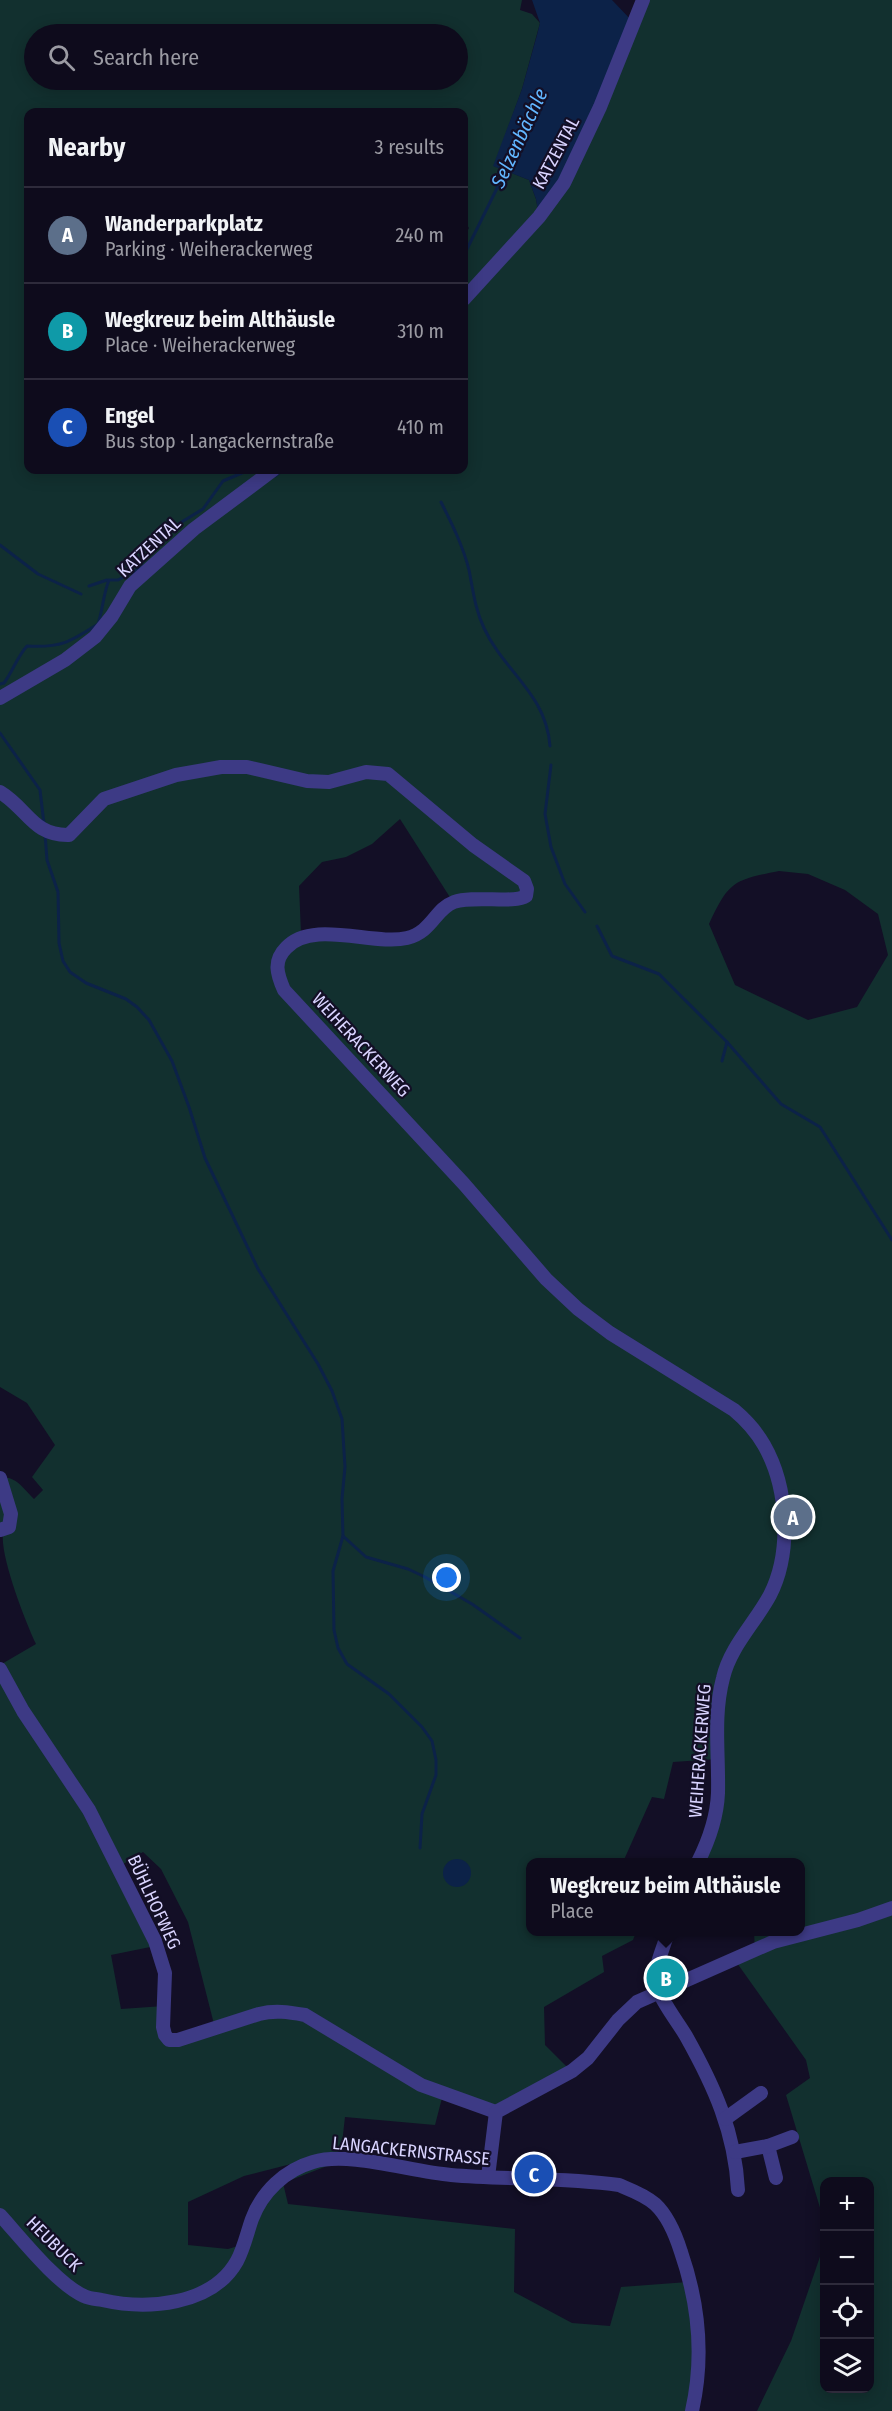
<!DOCTYPE html>
<meta charset="utf-8">
<style>
:root{--surface:#0e0b1c;--page:#171425;--text:#f1f3f6;--muted:#9b9ba3;--line:#2e2b3b;--accent:#1a73e8}
body{margin:0;font-family:"Fira Sans Condensed",sans-serif;background:var(--page);color:var(--text)}
.controls{position:absolute;right:18px;bottom:18px;display:grid;overflow:hidden;border-radius:12px;box-shadow:0 3px 15px #0003}
.controls button{width:54px;height:54px;display:grid;place-items:center;padding:0;border:0;border-bottom:2px solid var(--line);background:var(--surface);color:var(--text);font:30px sans-serif}
.you{position:absolute;left:447px;top:1578px;width:21px;height:21px;margin:-15px;border:4px solid #fff;border-radius:50%;background:#1a73e8;box-shadow:0 0 0 9px #1a73e833}
.badge{display:grid;place-items:center;width:39px;height:39px;border-radius:50%;background:var(--accent);color:#fff;font-size:20px;font-weight:700}
.pin{position:absolute;translate:-50% -50%;border:3px solid #fff;box-shadow:0 2px 6px #0006}
.popup{position:absolute;left:526px;top:1858px;width:279px;height:78px;box-sizing:border-box;display:grid;place-content:center;border-radius:12px;background:var(--surface);filter:drop-shadow(0 2px 4px #0005);font-size:20px;white-space:nowrap;color:var(--muted)}
.popup b{font-size:22px;color:var(--text)}
.popup::after{content:'';position:absolute;left:50%;top:100%;margin-left:-12px;border:12px solid transparent;border-top-color:var(--surface)}
.list{margin:0;padding:0;list-style:none}
h2{display:flex;justify-content:space-between;align-items:center;height:78px;margin:0;padding:0 24px;font-size:26px}
h2 small{font-size:20px;font-weight:400;color:var(--muted)}
.list li{display:grid;grid-template-columns:39px 1fr auto;gap:18px;align-items:center;box-sizing:border-box;height:96px;padding:0 24px;border-top:2px solid var(--line)}
.list b{display:block;font-size:22px;white-space:nowrap}
.list p{margin:0;font-size:20px;white-space:nowrap;color:var(--muted)}
.list em{font-size:20px;font-style:normal;color:var(--muted)}
.icon{flex:none;width:33px;height:33px;fill:none;stroke:currentColor;stroke-width:2;stroke-linecap:round;stroke-linejoin:round}
.map{position:relative;flex:none;width:892px;height:2411px;overflow:hidden}
.search{position:absolute;background:var(--surface);box-shadow:0 3px 15px #0003;left:24px;top:24px;width:444px;height:66px;display:flex;align-items:center;gap:15px;box-sizing:border-box;padding:0 21px;border-radius:33px;color:var(--muted);font-size:22px}
.panel{position:absolute;background:var(--surface);box-shadow:0 3px 15px #0003;left:24px;top:108px;width:444px;height:366px;border-radius:12px}
.map>svg:first-child{display:block}
.green{fill:#12302f;fill-rule:evenodd}
.water{fill:#0c2248}
.lines{fill:none;stroke-linecap:round;stroke-linejoin:round}
.stream{stroke:#0c2248;stroke-width:3}
.minor{stroke:#3d3a85;stroke-width:14}
.labels{text-anchor:middle;dominant-baseline:central;stroke-width:4.5;stroke-linejoin:round;paint-order:stroke}
.street-label{font-size:18px;fill:#d9d4ff;stroke:#130f26}
.water-label{font-size:20px;font-style:italic;fill:#62b6ff;stroke:#130f26}
</style>
<div class="map">
<svg width="892" height="2411" viewBox="0 0 892 2411">
<rect width="100%" height="100%" fill="#130f26"/>
<path class="green" d="M0 0H522L520 10 532 14 540 23 522 89 494 166 529 180 536 199 539 216 643 0H892V2411H757L791 2341 824 2245V2388H870V2182H824V2221L786 2095 810 2078 806 2060 737 1963 755 1951 754 1932H801V1862H700L711 1832 717 1759 673 1762 664 1799 652 1797 623 1862H531V1932H636L633 1940 602 1956 604 1972 544 2007 545 2045 568 2068 495 2107 442 2098 435 2125 345 2117 340 2161 283 2183 288 2204 515 2229 514 2292 572 2323 610 2326 621 2287 688 2282 694 2299 691 2411H0V1665L36 1644C25 1621 0 1556 3 1534L0 1532V1478C16 1475 24 1490 34 1499L43 1490 32 1477 55 1445 27 1403 0 1387ZM34 34H458V80H34ZM28 112H464V221L469 228 464 236V470H28ZM400 819 453 902 408 938 301 934 299 886 322 862 346 857 372 844ZM779 871 808 874 845 890 878 914 888 955 857 1007 808 1020 735 985 709 924C729 881 734 880 779 871ZM143 1852 161 1869 188 1922 215 2028 165 2035 164 2006 121 2009 111 1955 160 1945 120 1866ZM291 2164 253 2217 245 2244 228 2249 188 2245V2202L244 2176Z"/>
<g class="water">
<polygon points="532,0 612,0 634,23 600,107 539,217 536,199 529,180 493,166 522,89 537,35 540,23"/>
<circle cx="457" cy="1873" r="14"/>
</g>
<g class="lines">
<g class="stream">
<polyline points="464,255 507,168"/>
<polyline points="275,476 283,470"/>
<path d="M441 502C452 524 463 546 469 570 473 590 475 609 484 628 504 672 546 693 550 746"/>
<polyline points="0,545 38,574 81,594"/>
<polyline points="89,586 107,580"/>
<path d="M0 684 4 683C13 671 17 657 27 646 61 648 70 642 98 624 103 609 103 595 109 580H118L137 570 162 534 203 509 223 481 249 470"/>
<polyline points="0,733 40,790 44,824"/>
<polyline points="551,765 545,814 551,847 565,884 585,912"/>
<polyline points="45,834 47,860 58,892 59,943 63,961 70,972 86,983 126,999 137,1007 149,1020 172,1061 189,1107 205,1158 258,1269 318,1364 332,1391 342,1419 345,1467 342,1499 343,1536 333,1571 334,1630 338,1648 347,1664 389,1694 422,1727 432,1741 436,1760 436,1775 422,1814 420,1848"/>
<polyline points="597,926 612,956 659,974 727,1042 781,1104 820,1127 892,1240"/>
<polyline points="722,1061 727,1042"/>
<polyline points="343,1536 366,1557 408,1569 425,1577 472,1604 520,1638"/>
</g>
<g class="minor">
<polyline points="464,299 539,217 564,183 600,107 643,0"/>
<polyline points="0,698 65,660 95,637 112,616 130,586 194,529 273,470"/>
<path d="M0 792C28 809 33 836 69 835L104 799 176 775 221 767H247L307 781 329 782 366 772 388 774 473 845 524 881 527 889 526 896C514 904 474 895 454 902 435 909 432 932 407 938 374 946 312 919 286 948 273 961 277 974 284 990L464 1184 546 1279 578 1309 610 1333 734 1410C746 1420 756 1431 764 1445 788 1487 792 1552 770 1595 755 1623 730 1647 723 1678 713 1716 719 1754 718 1793 717 1818 709 1840 698 1862"/>
<polyline points="0,1478 11,1514 9,1527 0,1530"/>
<path d="M0 1669 23 1711 89 1810 155 1941 165 1973 163 2027 165 2035 169 2040H178L259 2014C275 2010 288 2012 305 2015L421 2085 496 2112"/>
<path d="M668 1932C664 1947 655 1964 656 1980 656 1995 678 2022 686 2036 714 2086 735 2132 738 2190"/>
<polyline points="725,2119 761,2093"/>
<polyline points="768,2146 776,2178"/>
<polyline points="735,2152 768,2146 792,2137"/>
<polyline points="488,2177 496,2112 572,2071 588,2058 618,2020 637,2002 773,1942 858,1920 892,1908"/>
<path d="M0 2215C21 2238 57 2284 84 2296 90 2299 97 2299 102 2300 146 2310 212 2306 237 2261 244 2248 247 2233 252 2219 262 2192 285 2170 313 2162 350 2151 411 2172 451 2175 507 2180 563 2177 619 2185 631 2190 645 2195 655 2204 668 2216 676 2236 681 2252 699 2304 704 2358 692 2411"/>
</g>
</g>
<g class="labels">
<g class="street-label">
<text transform="translate(556 153) rotate(-62)">KATZENTAL</text>
<text transform="translate(149 547) rotate(-43)">KATZENTAL</text>
<text transform="translate(361 1045) rotate(47)">WEIHERACKERWEG</text>
<text transform="translate(700 1751) rotate(-86)">WEIHERACKERWEG</text>
<text transform="translate(154 1902) rotate(65)">BÜHLHOFWEG</text>
<text transform="translate(411 2151) rotate(6)">LANGACKERNSTRASSE</text>
<text transform="translate(54 2244) rotate(45)">HEUBUCK</text>
</g>
<g class="water-label">
<text transform="translate(519 138) rotate(-65)">Selzenbächle</text>
</g>
</g>
</svg>
<div class="controls">
<button>+</button>
<button>−</button>
<button><svg class="icon" aria-label="locate" viewBox="0 0 24 24"><circle cx="12" cy="12" r="6"/><path d="M12 2v4M12 18v4M2 12h4M18 12h4"/></svg></button>
<button><svg class="icon" aria-label="layers" viewBox="0 0 24 24"><path d="M12 4l9 5-9 5-9-5zM3 14l9 5 9-5"/></svg></button>
</div>
<div class="you"></div>
<div class="pin badge" style="left:793px;top:1517px;background:#5c6f8a">A</div>
<div class="pin badge" style="left:666px;top:1978px;background:#0f9aa8">B</div>
<div class="popup"><b>Wegkreuz beim Althäusle</b>Place</div>
<div class="pin badge" style="left:534px;top:2174px;background:#1a4fb4">C</div>
<div class="search"><svg class="icon" aria-label="search" viewBox="0 0 24 24"><circle cx="10" cy="10" r="6"/><path d="M15 15l6 6"/></svg>Search here</div>
<section class="panel">
<h2>Nearby<small>3 results</small></h2>
<ul class="list">
<li><span class="badge" style="background:#5c6f8a">A</span><div><b>Wanderparkplatz</b><p>Parking · Weiherackerweg</p></div><em>240 m</em></li>
<li><span class="badge" style="background:#0f9aa8">B</span><div><b>Wegkreuz beim Althäusle</b><p>Place · Weiherackerweg</p></div><em>310 m</em></li>
<li><span class="badge" style="background:#1a4fb4">C</span><div><b>Engel</b><p>Bus stop · Langackernstraße</p></div><em>410 m</em></li>
</ul>
</section>
</div>
